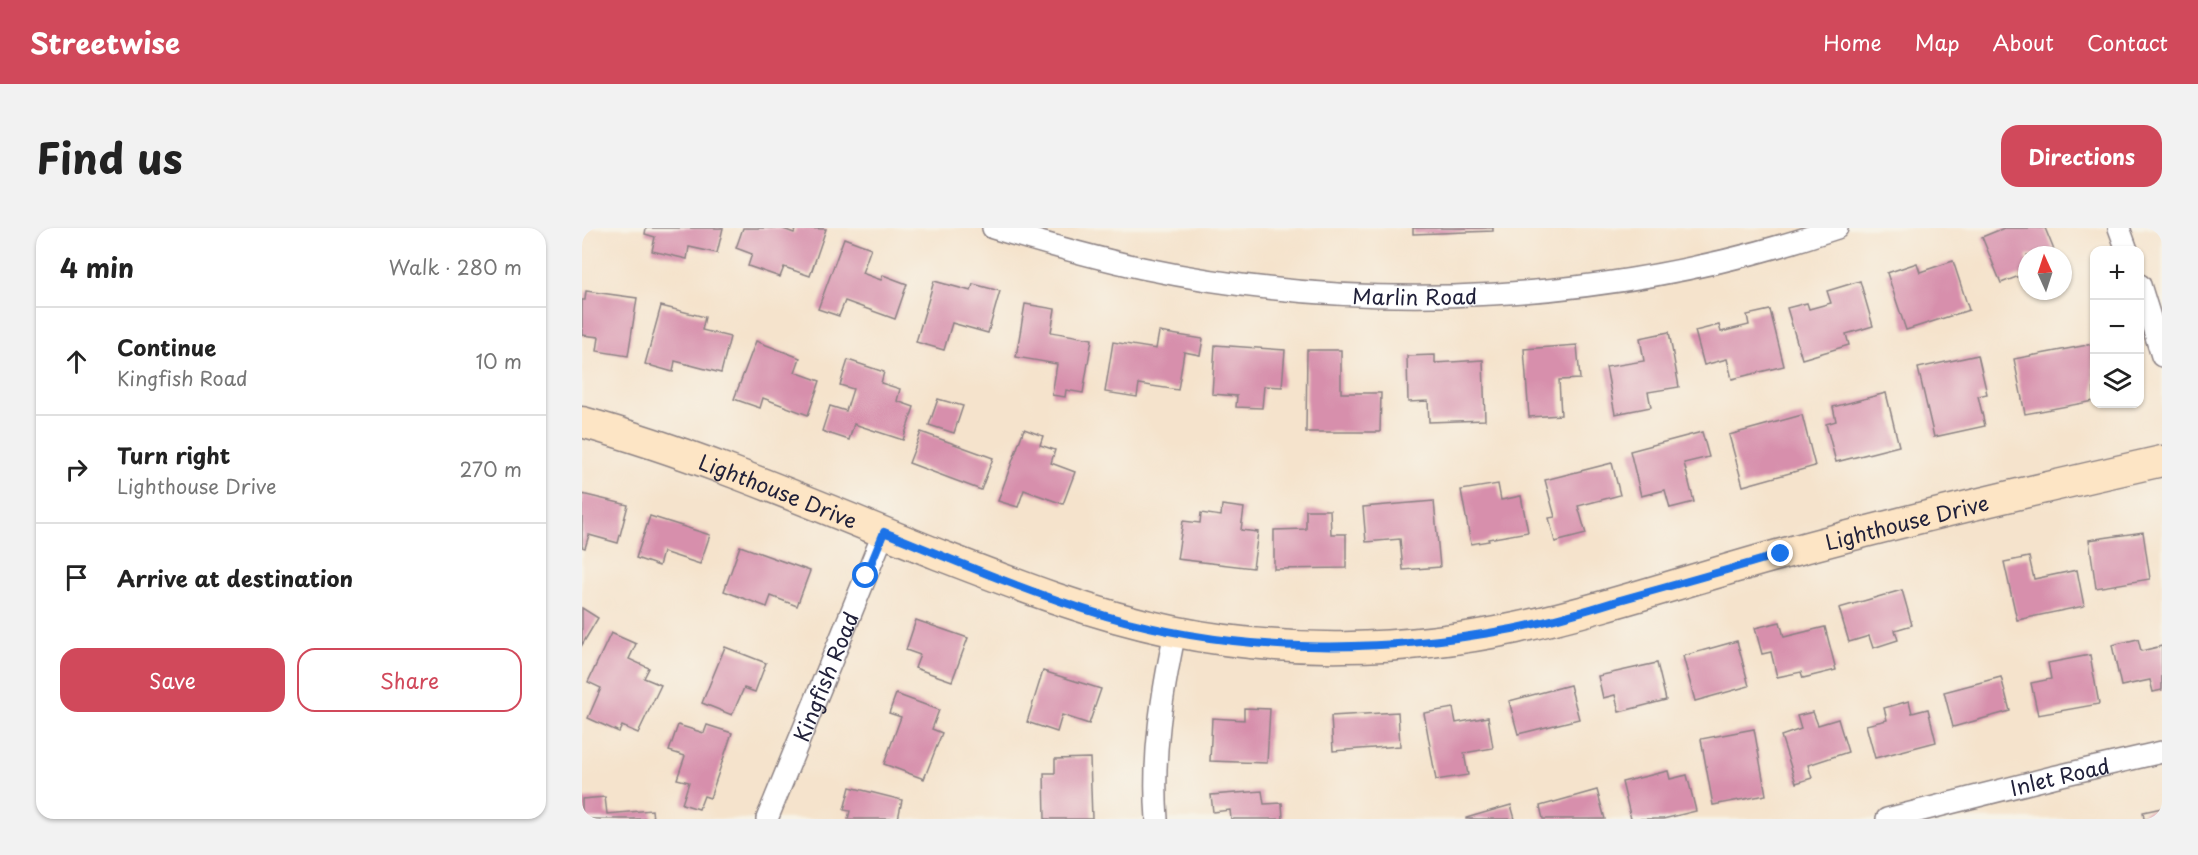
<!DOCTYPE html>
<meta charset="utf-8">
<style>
:root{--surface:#fff;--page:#f2f2f2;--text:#222;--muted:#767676;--line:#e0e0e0;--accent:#d1495b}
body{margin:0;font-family:"Playpen Sans",sans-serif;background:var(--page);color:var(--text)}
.controls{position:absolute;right:18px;top:18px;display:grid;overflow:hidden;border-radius:12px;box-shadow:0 2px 4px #0004}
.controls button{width:54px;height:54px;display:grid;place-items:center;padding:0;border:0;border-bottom:2px solid var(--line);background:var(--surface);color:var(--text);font:30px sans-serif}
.compass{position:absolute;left:1436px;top:18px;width:54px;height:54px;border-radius:50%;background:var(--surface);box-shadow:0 2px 4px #0004;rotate:357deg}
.stop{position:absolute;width:18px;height:18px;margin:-14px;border:4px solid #1a73e8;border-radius:50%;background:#fff}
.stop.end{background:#1a73e8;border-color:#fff;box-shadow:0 2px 6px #0008}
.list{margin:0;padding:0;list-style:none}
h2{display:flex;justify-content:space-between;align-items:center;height:78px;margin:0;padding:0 24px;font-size:26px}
h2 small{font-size:20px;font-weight:400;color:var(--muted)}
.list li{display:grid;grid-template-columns:39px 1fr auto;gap:18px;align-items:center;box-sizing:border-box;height:108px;padding:0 24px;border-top:2px solid var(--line)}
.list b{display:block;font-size:22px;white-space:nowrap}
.list p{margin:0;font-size:20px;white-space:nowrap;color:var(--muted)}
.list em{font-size:20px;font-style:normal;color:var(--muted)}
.actions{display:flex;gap:12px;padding:18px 24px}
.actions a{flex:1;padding:14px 0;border:2px solid var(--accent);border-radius:18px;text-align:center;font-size:21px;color:var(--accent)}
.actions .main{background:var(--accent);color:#fff}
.icon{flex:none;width:33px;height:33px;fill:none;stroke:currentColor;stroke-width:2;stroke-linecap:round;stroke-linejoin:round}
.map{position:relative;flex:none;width:1580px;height:591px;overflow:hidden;border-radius:18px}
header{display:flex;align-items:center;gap:36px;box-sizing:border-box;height:84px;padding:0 30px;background:var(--accent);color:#fff}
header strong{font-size:28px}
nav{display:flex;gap:33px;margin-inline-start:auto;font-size:21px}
.intro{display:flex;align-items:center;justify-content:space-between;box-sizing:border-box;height:144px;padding:0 36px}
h1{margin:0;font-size:42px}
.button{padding:15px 27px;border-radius:18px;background:var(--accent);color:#fff;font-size:21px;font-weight:700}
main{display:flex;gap:36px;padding:0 36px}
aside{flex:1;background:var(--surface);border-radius:18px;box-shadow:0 2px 4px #0004}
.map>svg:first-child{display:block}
.building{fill:#d78fac}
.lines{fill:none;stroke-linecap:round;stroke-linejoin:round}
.street-casing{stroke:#8c8284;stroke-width:24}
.secondary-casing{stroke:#8c8284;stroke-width:33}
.street{stroke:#fff;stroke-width:21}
.secondary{stroke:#fde5c5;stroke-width:30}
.route{stroke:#1a73e8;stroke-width:8}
.labels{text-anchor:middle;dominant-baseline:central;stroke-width:6;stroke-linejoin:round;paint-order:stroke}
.street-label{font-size:21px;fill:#22223b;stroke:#f7f3e8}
</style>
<header>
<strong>Streetwise</strong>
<nav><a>Home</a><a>Map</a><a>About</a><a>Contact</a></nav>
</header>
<div class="intro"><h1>Find us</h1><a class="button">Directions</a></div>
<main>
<aside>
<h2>4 min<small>Walk · 280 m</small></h2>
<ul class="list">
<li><svg class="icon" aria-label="ahead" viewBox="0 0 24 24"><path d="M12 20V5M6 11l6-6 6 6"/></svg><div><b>Continue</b><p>Kingfish Road</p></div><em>10 m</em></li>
<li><svg class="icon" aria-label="right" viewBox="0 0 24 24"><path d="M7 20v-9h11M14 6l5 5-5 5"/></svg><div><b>Turn right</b><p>Lighthouse Drive</p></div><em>270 m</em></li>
<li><svg class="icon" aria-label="arrive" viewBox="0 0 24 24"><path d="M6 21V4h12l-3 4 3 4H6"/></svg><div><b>Arrive at destination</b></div></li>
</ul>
<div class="actions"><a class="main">Save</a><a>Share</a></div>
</aside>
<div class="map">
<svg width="1580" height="591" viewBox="0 0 1580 591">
<rect width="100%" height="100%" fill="#f7f3e8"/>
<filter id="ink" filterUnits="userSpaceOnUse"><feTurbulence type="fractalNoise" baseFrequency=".0167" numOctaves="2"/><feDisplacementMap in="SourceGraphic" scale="12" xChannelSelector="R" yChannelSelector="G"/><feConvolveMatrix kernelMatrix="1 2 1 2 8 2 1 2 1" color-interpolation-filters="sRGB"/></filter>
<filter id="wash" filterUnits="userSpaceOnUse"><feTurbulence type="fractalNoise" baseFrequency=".008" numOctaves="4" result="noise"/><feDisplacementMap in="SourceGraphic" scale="24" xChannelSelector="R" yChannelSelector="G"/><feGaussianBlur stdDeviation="1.35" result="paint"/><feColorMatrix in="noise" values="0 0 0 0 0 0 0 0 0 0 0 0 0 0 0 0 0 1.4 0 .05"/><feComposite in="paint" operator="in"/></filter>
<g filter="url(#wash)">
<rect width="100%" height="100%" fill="#f5e3cc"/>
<g id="blocks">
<g class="building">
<polygon points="64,0 141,0 135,25 107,19 105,31 70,23 73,9 63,6"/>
<polygon points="161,0 199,0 212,5 214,0 244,1 228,48 202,39 198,49 166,38 170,26 154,20"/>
<polygon points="831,0 911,0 911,3 831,6"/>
<polygon points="1422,0 1463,0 1474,27 1445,27 1445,45 1419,55 1400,9"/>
<polygon points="262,10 289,20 280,45 299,52 301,47 325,56 313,91 263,73 257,88 236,81"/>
<polygon points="1371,33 1387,82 1324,102 1305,45 1335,35 1338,44"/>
<polygon points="352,53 389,63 391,56 418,63 406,105 370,95 362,122 334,114"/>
<polygon points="1278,53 1291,98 1264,106 1267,117 1220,131 1205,80 1225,75 1227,81 1249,75 1245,63"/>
<polygon points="4,63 55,70 46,128 15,123 17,109 0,107 0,72 3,72"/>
<polygon points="443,76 473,81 469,104 510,111 501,165 484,162 483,169 470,167 475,136 434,129"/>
<polygon points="79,78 123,89 120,102 148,109 139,145 93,133 91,144 63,136"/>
<polygon points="1188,82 1202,138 1150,151 1145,131 1122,137 1113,103 1137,97 1139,104 1167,97 1165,87"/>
<polygon points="577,104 621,111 618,127 602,124 596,162 557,156 555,169 523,164 531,114 574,121"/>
<polygon points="1087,104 1097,159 1066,164 1069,179 1033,186 1024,139 1062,133 1058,110"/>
<polygon points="174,113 218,130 213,144 238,153 226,187 181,170 178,180 152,171"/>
<polygon points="1511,116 1512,173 1443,186 1432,131"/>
<polygon points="633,117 703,122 700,159 682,158 680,180 654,179 655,168 630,166"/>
<polygon points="995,117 998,151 977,152 979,187 947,189 942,121"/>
<polygon points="725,122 759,122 759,165 799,165 798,204 724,204"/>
<polygon points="853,127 853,135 901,132 903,192 847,194 846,173 826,174 825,128"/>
<polygon points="1396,127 1405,166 1396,168 1403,198 1352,209 1336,140"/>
<polygon points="266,132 302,144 299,155 318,161 315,173 332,179 321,212 272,196 267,212 240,203 248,178 264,183 271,161 258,157"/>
<polygon points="1304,165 1317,218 1254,234 1244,196 1254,193 1251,179"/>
<polygon points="356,171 381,178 372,205 347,197"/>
<polygon points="1220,187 1233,238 1161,258 1147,207"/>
<polygon points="442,201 461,208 458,217 473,222 469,235 493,244 481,276 442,262 436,279 416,273"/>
<polygon points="339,204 411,230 399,262 327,235"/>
<polygon points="1120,204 1127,229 1102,235 1112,274 1088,280 1083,262 1059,268 1048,223"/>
<polygon points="1030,235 1038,267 996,278 1004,306 973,314 967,290 973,289 963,252"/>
<polygon points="916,256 919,272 939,268 946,304 906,311 907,313 889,316 879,262"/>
<polygon points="0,266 46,277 36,315 7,307 3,320 0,319"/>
<polygon points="852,273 858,339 821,342 818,311 784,314 781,279"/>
<polygon points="640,277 662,280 659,302 676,304 671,340 595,331 601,293 618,295 619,285 639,288"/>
<polygon points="724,282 748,282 749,306 764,306 764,340 692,341 692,302 724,301"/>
<polygon points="68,288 128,307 118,336 81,324 77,338 54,330"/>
<polygon points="1561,304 1568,351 1514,360 1507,312"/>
<polygon points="158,318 228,343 215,378 189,368 185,379 142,363"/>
<polygon points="1447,329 1452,351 1495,342 1502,378 1435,392 1422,334"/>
<polygon points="1320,362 1330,397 1313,402 1316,412 1291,420 1287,408 1267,414 1257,380"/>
<polygon points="0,380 16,390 0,417"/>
<polygon points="334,392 386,410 370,453 333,440 338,427 324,422"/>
<polygon points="1198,394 1202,409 1243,399 1254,442 1221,450 1219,444 1195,449 1189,424 1180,426 1173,400"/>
<polygon points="29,405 54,416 47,431 67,440 62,450 79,457 56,505 40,498 37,504 6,490 19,460 6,454"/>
<polygon points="1556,411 1559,423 1580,418 1580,462 1571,464 1568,452 1539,458 1530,417"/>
<polygon points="1155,413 1167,458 1113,473 1101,428"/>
<polygon points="143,419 184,435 173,464 162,460 150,487 120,475"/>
<polygon points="1508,427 1517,476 1456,487 1449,455 1469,451 1466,435"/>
<polygon points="1075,435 1084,472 1037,484 1033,467 1021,470 1016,448"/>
<polygon points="461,443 519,461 507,496 480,487 475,504 445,494"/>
<polygon points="1419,449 1428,483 1371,499 1362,464"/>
<polygon points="988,457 997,491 936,506 927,473"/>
<polygon points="314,466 357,482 350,501 360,505 342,551 302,536 319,489 307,485"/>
<polygon points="1327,473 1330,485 1346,481 1354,514 1293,530 1284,497 1305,492 1302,480"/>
<polygon points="662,480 688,481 685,535 628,533 630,490 662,492"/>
<polygon points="871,480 874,495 906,489 911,520 882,525 886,547 854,552 842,485"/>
<polygon points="816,484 818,518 751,523 749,488"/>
<polygon points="1231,484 1236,497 1256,491 1266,524 1226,537 1230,550 1214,555 1199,508 1219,501 1215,488"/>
<polygon points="96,497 122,505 125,497 150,505 128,570 122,568 117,581 100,576 107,554 95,551 103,528 87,523"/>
<polygon points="1172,501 1184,567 1131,577 1119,511"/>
<polygon points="508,530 510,591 463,591 462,545 473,545 473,531"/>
<polygon points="1086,543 1088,551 1105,547 1114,583 1081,591 1049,591 1040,554"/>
<polygon points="268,559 320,572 316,591 266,591 268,583 262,582"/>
<polygon points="1015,562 1023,591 961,591 958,578"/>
<polygon points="680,563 682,576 700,575 701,591 649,591 648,582 631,584 629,567"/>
<polygon points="23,569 25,586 70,582 71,591 0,591 0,571"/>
<polygon points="929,577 933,591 884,591 884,590"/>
<polygon points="1580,580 1580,591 1562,591 1561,584"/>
</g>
</g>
</g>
<g filter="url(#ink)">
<use href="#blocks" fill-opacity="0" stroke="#8c8284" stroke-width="1.5"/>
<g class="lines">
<defs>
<g id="street">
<path id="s1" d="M411 0C460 15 510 29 560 40 788 88 1035 75 1255 0"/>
<polyline points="1537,0 1545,22"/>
<polyline points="1558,57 1580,128"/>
<path id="s2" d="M185 591 302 304"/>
<path d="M575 591C570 527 580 466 593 404"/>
<path id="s3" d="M1305 591 1471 549 1580 524"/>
</g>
<g id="secondary">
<path id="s4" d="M0 194C122 228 238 279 355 326 432 356 508 386 590 403 701 426 823 424 934 400 1022 381 1109 351 1196 327 1323 292 1451 262 1580 233"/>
</g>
</defs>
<use href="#street" class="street-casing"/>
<use href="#secondary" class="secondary-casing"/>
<use href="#street" class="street"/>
<use href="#secondary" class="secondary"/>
</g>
</g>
<g class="lines" filter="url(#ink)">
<path class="route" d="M284 348 302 304C375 334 448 365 524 388 655 426 797 426 930 401 966 394 1003 383 1038 372 1092 357 1146 342 1199 326"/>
</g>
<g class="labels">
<g class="street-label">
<text stroke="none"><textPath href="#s1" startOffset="429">Marlin Road</textPath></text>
<text stroke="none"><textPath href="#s4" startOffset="208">Lighthouse Drive</textPath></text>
<text stroke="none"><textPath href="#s4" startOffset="1378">Lighthouse Drive</textPath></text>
<text stroke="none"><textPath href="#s2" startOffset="154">Kingfish Road</textPath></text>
<text stroke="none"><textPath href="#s3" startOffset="178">Inlet Road</textPath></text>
</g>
</g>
</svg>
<div class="controls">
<button>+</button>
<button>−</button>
<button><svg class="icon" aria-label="layers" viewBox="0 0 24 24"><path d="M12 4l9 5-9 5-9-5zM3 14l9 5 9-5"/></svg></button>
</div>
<svg class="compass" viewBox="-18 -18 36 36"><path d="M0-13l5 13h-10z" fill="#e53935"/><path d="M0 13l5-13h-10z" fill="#767676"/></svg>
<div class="stop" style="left:284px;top:348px"></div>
<div class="stop end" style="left:1199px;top:326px"></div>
</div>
</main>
